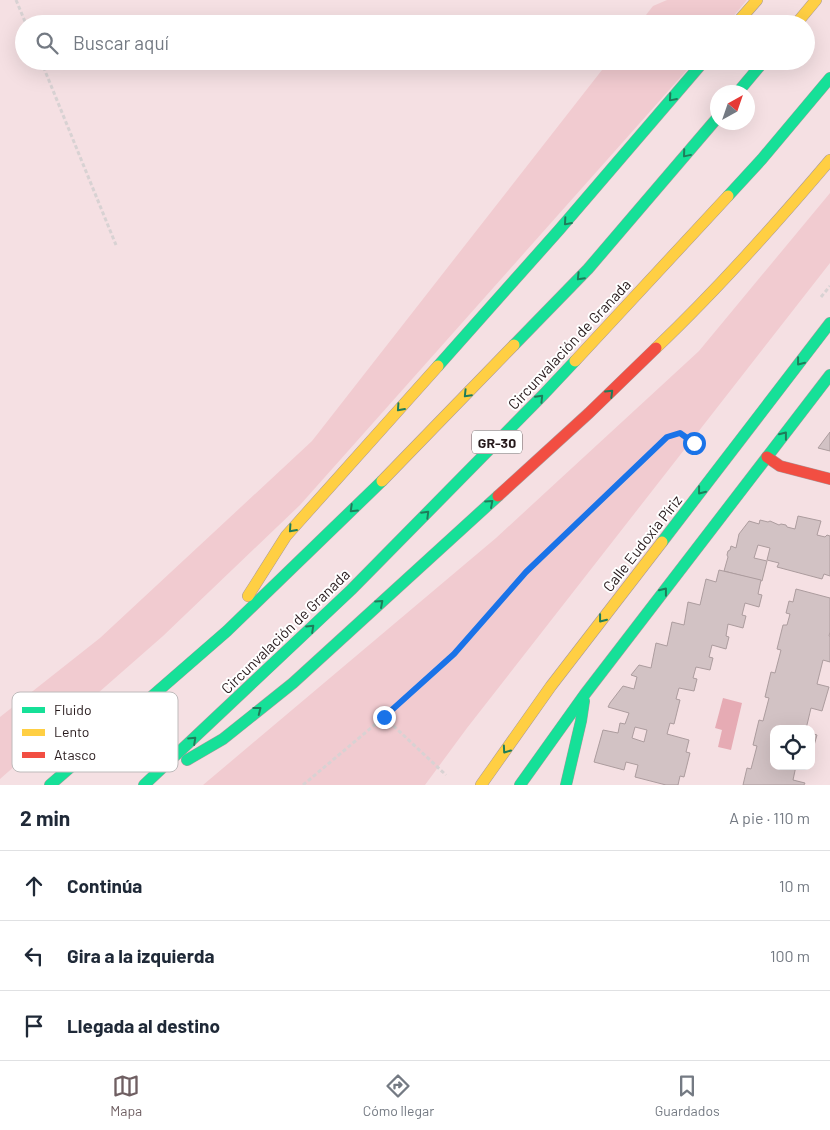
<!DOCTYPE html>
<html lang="es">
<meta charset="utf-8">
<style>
:root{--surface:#fff;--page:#f6f6f7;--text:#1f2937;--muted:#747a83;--line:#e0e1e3;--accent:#6f5f62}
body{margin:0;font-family:Barlow,sans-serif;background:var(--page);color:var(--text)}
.controls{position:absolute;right:15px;bottom:15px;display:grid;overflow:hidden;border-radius:10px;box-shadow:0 5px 20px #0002}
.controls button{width:45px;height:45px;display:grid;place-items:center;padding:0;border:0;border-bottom:1px solid var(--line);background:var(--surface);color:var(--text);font:25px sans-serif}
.compass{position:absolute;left:710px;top:85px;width:45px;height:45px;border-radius:50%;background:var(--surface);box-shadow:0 5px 20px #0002;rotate:40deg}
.stop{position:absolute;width:15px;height:15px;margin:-11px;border:4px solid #1a73e8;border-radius:50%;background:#fff}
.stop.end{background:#1a73e8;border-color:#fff;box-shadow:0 1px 5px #0008}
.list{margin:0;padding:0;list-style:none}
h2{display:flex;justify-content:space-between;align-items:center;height:65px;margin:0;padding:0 20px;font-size:21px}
h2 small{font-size:16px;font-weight:400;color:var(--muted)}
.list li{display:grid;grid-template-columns:32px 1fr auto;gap:15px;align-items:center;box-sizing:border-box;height:70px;padding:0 20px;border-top:1px solid var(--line)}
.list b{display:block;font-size:19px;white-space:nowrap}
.list em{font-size:16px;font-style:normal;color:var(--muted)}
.icon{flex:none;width:28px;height:28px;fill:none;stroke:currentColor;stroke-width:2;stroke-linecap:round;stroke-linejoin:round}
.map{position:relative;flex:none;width:830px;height:785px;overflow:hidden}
.search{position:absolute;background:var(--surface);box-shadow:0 5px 20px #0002;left:15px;right:15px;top:15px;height:55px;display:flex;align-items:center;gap:12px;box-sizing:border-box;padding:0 18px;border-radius:28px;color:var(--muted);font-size:19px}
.sheet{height:275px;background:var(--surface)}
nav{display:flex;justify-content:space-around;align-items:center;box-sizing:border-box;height:70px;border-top:1px solid var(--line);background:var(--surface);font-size:14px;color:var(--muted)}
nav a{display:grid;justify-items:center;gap:2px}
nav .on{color:var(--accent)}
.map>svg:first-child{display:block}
.green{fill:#f1cbd0}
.water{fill:#e6abb4}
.building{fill:#d2c2c4;stroke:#ac9c9e;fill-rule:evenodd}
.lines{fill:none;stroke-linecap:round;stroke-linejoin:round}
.fast-casing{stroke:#a9999b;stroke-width:12}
.slow-casing{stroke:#a9999b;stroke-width:12}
.jam-casing{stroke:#a9999b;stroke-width:12}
.path{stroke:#d8d2d3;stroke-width:3;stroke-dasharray:4 2.5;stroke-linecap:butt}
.fast{stroke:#16e098;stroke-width:11}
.slow{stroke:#ffcf43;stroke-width:11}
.jam{stroke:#f24e42;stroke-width:11}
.oneway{stroke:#1e7d5a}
.route{stroke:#1a73e8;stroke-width:6}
.labels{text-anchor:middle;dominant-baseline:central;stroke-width:4;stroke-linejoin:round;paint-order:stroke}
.shield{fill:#fff;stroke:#685f60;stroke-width:1}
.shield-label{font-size:14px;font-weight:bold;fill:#271a1c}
.street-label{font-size:15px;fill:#271a1c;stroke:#fff}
.key{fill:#fff;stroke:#bebabb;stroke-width:1}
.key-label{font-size:14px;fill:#271a1c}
</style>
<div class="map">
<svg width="830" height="785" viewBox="0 0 830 785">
<rect width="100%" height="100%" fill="#f5e0e3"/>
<g class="green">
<polygon points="667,0 747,0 727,24 639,24 653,6"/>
<polygon points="609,61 695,61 300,505 163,636 0,779 0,717 100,638 312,441"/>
<polygon points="830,193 830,263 467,728 425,785 203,785 496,538 699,351"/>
</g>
<polygon class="water" points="723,698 742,703 731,750 718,747 722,730 715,728"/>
<g class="building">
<polygon points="830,432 830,451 818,448"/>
<polygon points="798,516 821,521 817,535 825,537 827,535 830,536 830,576 824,574 822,579 777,567 779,563 767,560 770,548 758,545 754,558 767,561 762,581 724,571 728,557 727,555 728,551 730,550 731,546 736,548 739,534 749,521 759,524 760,520 768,522 770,521 779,525 781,524 786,525 787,527 795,529"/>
<path d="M719 570 761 580 758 594 762 595 759 607 745 603 742 615 746 616 743 628 728 624 726 636 729 637 726 649 712 645 709 657 713 658 710 670 696 667 693 678 697 679 694 691 679 688 676 699 680 700 674 724 670 723 667 734 689 740 686 752 690 753 684 777 680 776 678 785H666L635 777 638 765 626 762 624 770 594 762 603 730 618 733 620 723 625 724 629 713 608 707 610 703 623 686 634 689 637 677 631 675 639 665 651 668 656 643 667 646 672 622 684 625 688 602 700 605 706 579 716 582ZM635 727 647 730 644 742 632 738Z"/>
<polygon points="796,589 830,598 830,632 829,636 830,636 830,662 823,660 817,684 829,687 822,711 811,708 806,729 774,729 774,766 796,766 793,780 805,783 804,785 743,785 747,768 751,769 757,746 753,745 759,720 763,721 769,698 765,697 771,672 775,673 781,650 777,649 783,625 787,625 790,614 786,613 789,601 793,602"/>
<polygon points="811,733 817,735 811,756"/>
</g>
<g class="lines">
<defs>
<g id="fast">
<polyline points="738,92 764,61"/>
<polyline points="728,196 762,159 830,78"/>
<polyline points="514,345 588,269 718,117"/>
<polyline points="438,366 559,230 704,61"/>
<polyline points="662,542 830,323"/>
<polyline points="187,760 223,739 293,683 498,496"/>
<polyline points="50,785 227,631 382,481"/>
<polyline points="144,785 351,590 544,394 575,361"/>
<polyline points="520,785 585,694 830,375"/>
<polyline points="566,785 581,721 584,701"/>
</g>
<g id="slow">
<polyline points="736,24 757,0"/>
<polyline points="796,24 816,0"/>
<path d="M656 348C718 289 775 225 830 160"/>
<polyline points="575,361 728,196"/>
<polyline points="382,481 514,345"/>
<polyline points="248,596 286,536 438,366"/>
<polyline points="481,785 551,686 662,542"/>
</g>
<g id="jam">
<polyline points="767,457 780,466 830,479"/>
<polyline points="498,496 589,413 656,348"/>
</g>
</defs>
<use href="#fast" class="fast-casing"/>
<use href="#slow" class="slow-casing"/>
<use href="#jam" class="jam-casing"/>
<g class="path">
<polyline points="16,0 26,24"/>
<polyline points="41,61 116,245"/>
<polyline points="821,297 830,286"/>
<polyline points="384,717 446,775"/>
<polyline points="303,785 384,717 454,654 526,572 667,437 680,433 694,443"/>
</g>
<use href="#fast" class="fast"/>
<use href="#slow" class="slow"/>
<use href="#jam" class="jam"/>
</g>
<defs><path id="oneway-chevron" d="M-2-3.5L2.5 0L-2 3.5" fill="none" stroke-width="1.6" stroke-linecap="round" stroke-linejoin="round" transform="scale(1.25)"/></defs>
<g class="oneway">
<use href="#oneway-chevron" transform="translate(672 98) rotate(131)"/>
<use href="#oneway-chevron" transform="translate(686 154) rotate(130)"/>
<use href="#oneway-chevron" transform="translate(567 222) rotate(131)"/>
<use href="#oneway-chevron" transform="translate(580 277) rotate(134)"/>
<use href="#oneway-chevron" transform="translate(800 362) rotate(128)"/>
<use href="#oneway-chevron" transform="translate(610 393) rotate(-44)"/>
<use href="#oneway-chevron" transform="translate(467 394) rotate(134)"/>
<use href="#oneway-chevron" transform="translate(540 398) rotate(-46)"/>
<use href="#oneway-chevron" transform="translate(400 408) rotate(132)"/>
<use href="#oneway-chevron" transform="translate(784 435) rotate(-52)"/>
<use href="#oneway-chevron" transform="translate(701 491) rotate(128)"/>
<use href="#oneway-chevron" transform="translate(490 503) rotate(-42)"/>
<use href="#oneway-chevron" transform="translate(353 509) rotate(136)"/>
<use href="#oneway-chevron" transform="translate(426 514) rotate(-45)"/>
<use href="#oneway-chevron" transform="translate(292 529) rotate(132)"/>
<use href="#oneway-chevron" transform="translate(664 591) rotate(-52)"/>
<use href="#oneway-chevron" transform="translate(380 603) rotate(-42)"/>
<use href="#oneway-chevron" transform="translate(602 619) rotate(128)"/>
<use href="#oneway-chevron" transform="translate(311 628) rotate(-43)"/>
<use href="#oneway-chevron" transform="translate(258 710) rotate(-38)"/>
<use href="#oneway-chevron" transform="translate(193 740) rotate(-43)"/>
<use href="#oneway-chevron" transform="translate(506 750) rotate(125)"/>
</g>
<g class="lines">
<polyline class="route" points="384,717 454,654 526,572 667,437 680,433 694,443"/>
</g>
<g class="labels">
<rect class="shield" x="472" y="430.5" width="50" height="23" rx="4"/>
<g class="shield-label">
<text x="497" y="442">GR-30</text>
</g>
<g class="street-label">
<text transform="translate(569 344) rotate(-47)">Circunvalación de Granada</text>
<text transform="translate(642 543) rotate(-52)">Calle Eudoxia Píriz</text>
<text transform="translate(285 631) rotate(-44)">Circunvalación de Granada</text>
</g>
</g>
<rect x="12" y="692" width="166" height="80" rx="8" class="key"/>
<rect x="22" y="707" width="23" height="6" fill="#16e098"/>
<rect x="22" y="729" width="23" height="7" fill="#ffcf43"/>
<rect x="22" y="752" width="23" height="6" fill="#f24e42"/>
<g class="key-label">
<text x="54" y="715">Fluido</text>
<text x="54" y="737">Lento</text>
<text x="54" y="760">Atasco</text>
</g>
</svg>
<div class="controls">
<button><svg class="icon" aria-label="locate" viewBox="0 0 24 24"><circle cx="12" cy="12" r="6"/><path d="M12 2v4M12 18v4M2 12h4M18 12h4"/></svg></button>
</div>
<svg class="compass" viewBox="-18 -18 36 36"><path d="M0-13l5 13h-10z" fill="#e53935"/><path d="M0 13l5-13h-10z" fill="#747a83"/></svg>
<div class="stop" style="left:694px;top:443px"></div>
<div class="stop end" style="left:384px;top:717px"></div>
<div class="search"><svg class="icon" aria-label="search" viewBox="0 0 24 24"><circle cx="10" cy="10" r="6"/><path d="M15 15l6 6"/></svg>Buscar aquí</div>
</div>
<section class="sheet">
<h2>2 min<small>A pie · 110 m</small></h2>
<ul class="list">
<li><svg class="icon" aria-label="ahead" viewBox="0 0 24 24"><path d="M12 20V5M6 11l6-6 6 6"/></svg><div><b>Continúa</b></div><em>10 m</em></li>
<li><svg class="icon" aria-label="left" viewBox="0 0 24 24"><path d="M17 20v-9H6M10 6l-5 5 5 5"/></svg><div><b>Gira a la izquierda</b></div><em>100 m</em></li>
<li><svg class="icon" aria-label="arrive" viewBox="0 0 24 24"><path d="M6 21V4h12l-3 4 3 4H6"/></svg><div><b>Llegada al destino</b></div></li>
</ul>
</section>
<nav>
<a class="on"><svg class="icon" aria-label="map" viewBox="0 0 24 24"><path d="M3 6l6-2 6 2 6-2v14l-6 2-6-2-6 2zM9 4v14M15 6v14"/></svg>Mapa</a>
<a><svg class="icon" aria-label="directions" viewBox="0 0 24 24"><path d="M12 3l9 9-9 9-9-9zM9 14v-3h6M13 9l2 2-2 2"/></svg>Cómo llegar</a>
<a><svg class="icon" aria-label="saved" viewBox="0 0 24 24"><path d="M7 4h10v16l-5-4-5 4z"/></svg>Guardados</a>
</nav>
